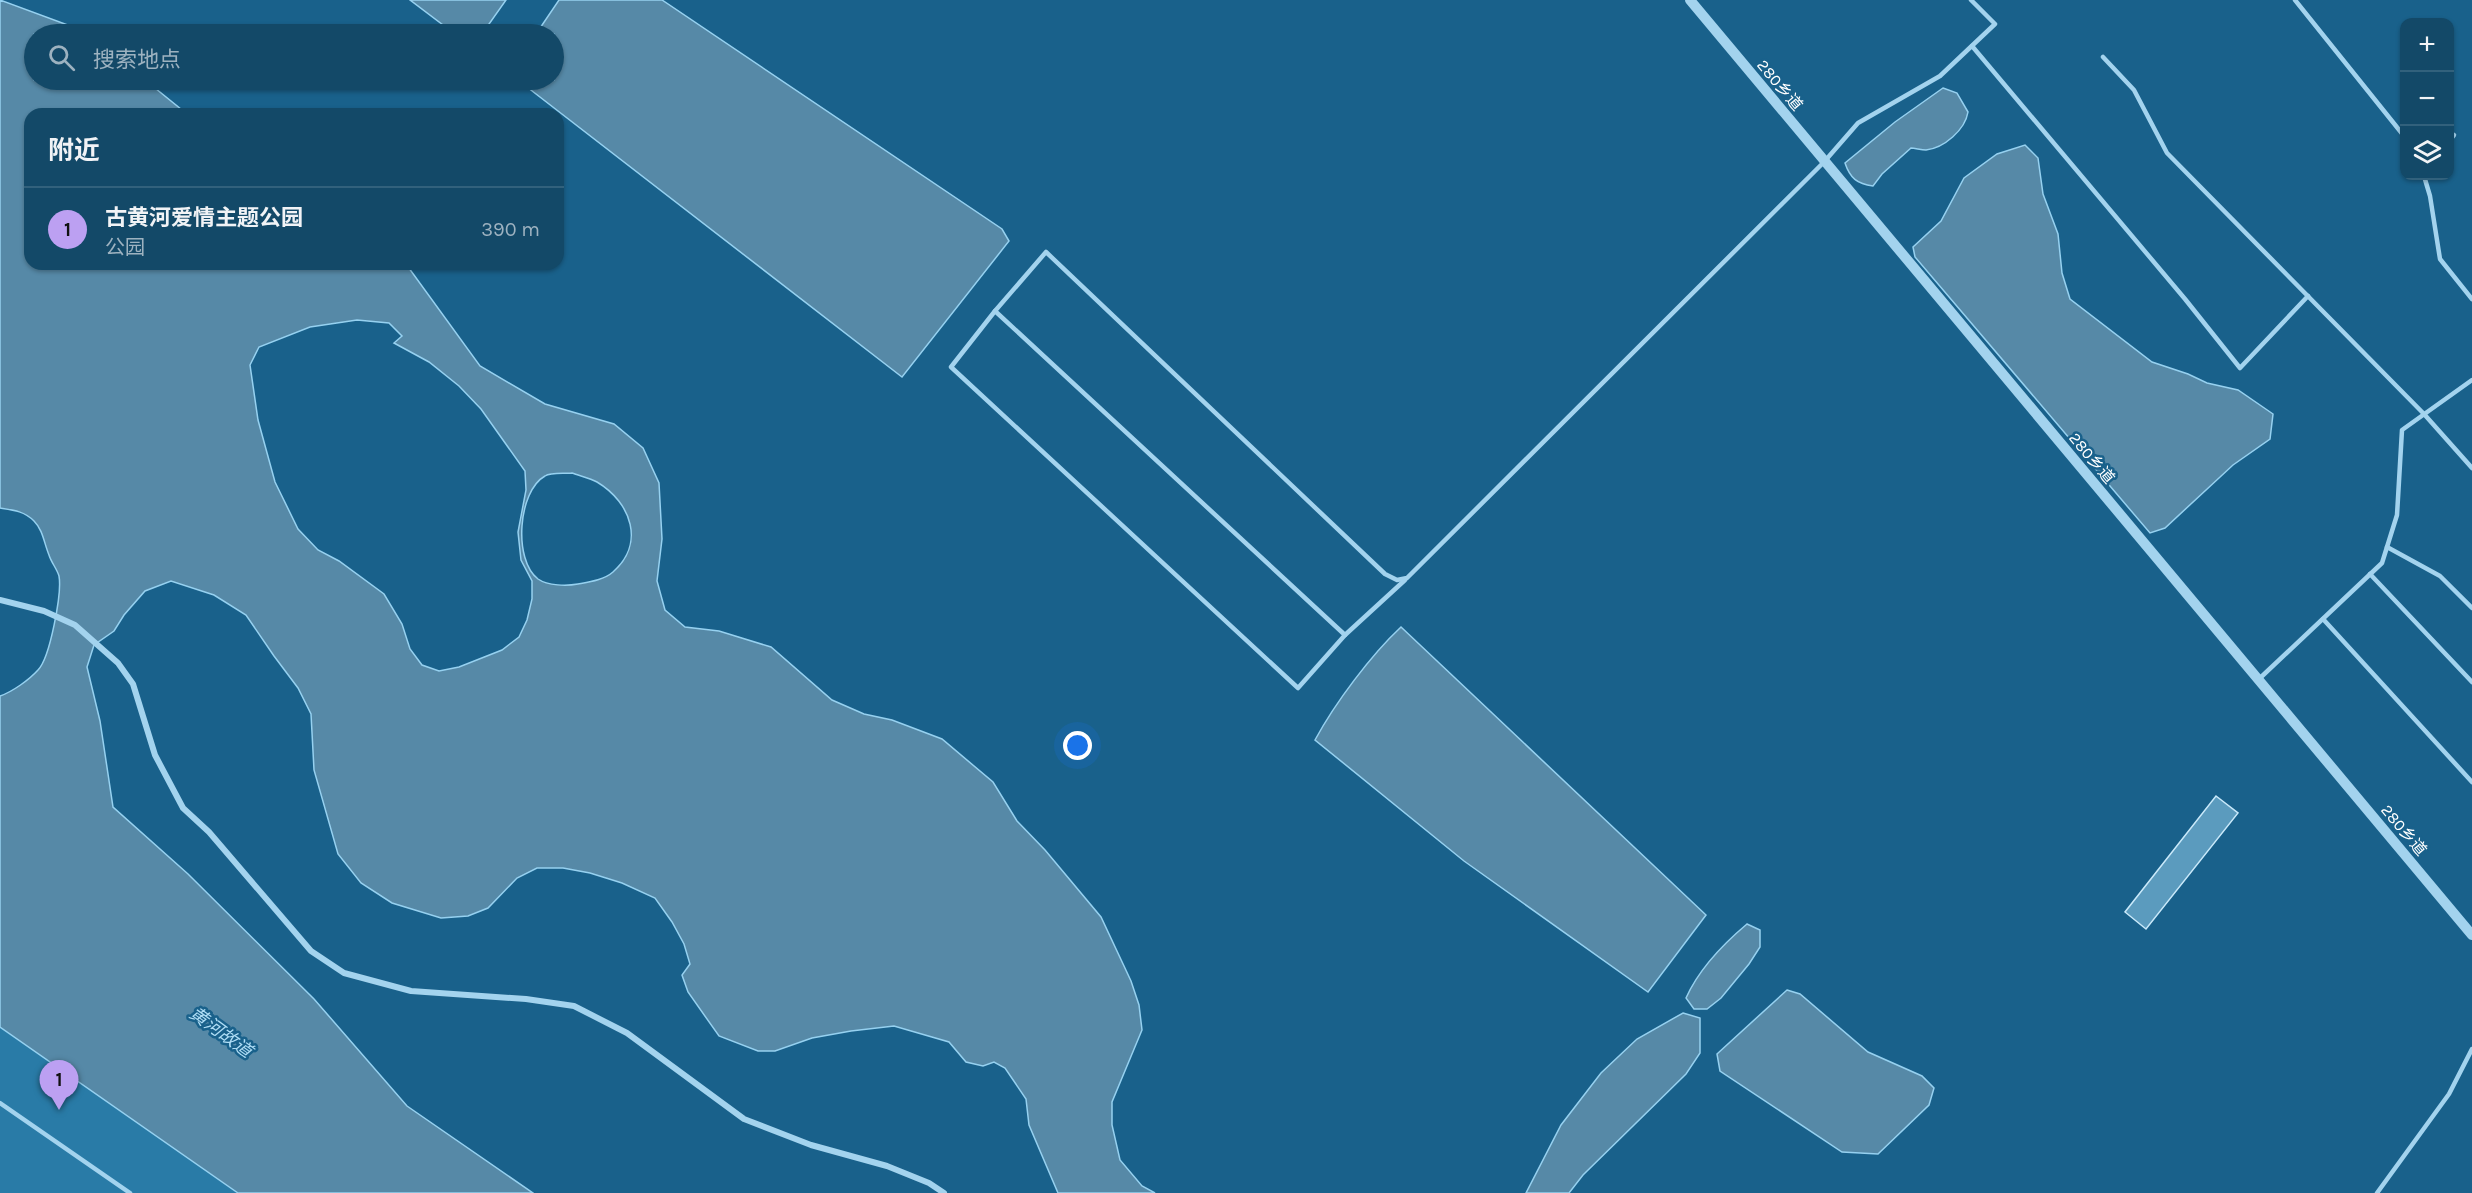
<!DOCTYPE html>
<html lang="zh">
<meta charset="utf-8">
<style>
:root{--surface:#134968;--page:#1c506e;--text:#f1f3f6;--muted:#9db2c0;--line:#32617c;--accent:#bca0f2}
body{margin:0;font-family:Karla,"Noto Sans SC",sans-serif;background:var(--page);color:var(--text)}
.controls{position:absolute;right:18px;top:18px;display:grid;overflow:hidden;border-radius:12px;box-shadow:0 2px 4px #0004}
.controls button{width:54px;height:54px;display:grid;place-items:center;padding:0;border:0;border-bottom:2px solid var(--line);background:var(--surface);color:var(--text);font:30px sans-serif}
.you{position:absolute;left:1078px;top:746px;width:21px;height:21px;margin:-15px;border:4px solid #fff;border-radius:50%;background:#1a73e8;box-shadow:0 0 0 9px #1a73e833}
.badge{display:grid;place-items:center;width:39px;height:39px;border-radius:50%;background:var(--accent);color:#111;font-size:20px;font-weight:700}
.pin{position:absolute;translate:-50% -50px;filter:drop-shadow(0 2px 3px #0008)}
.pin::after{content:'';position:absolute;top:32px;width:21px;height:18px;background:inherit;clip-path:polygon(0 0,100% 0,50% 100%)}
.list{margin:0;padding:0;list-style:none}
h2{display:flex;justify-content:space-between;align-items:center;height:78px;margin:0;padding:0 24px;font-size:26px}
h2 small{font-size:20px;font-weight:400;color:var(--muted)}
.list li{display:grid;grid-template-columns:39px 1fr auto;gap:18px;align-items:center;box-sizing:border-box;height:84px;padding:0 24px;border-top:2px solid var(--line)}
.list b{display:block;font-size:22px;white-space:nowrap}
.list p{margin:0;font-size:20px;white-space:nowrap;color:var(--muted)}
.list em{font-size:20px;font-style:normal;color:var(--muted)}
.icon{flex:none;width:33px;height:33px;fill:none;stroke:currentColor;stroke-width:2;stroke-linecap:round;stroke-linejoin:round}
.map{position:relative;flex:none;width:2472px;height:1193px;overflow:hidden}
.search{position:absolute;background:var(--surface);box-shadow:0 2px 4px #0004;left:24px;top:24px;width:540px;height:66px;display:flex;align-items:center;gap:15px;box-sizing:border-box;padding:0 21px;border-radius:33px;color:var(--muted);font-size:22px}
.panel{position:absolute;background:var(--surface);box-shadow:0 2px 4px #0004;left:24px;top:108px;width:540px;height:162px;border-radius:18px}
.map>svg:first-child{display:block}
.green{fill:#297ba7}
.water{fill:#5689a7;stroke:#96d1f0;stroke-width:1.5;fill-rule:evenodd}
.building{fill:#5b9bbe;stroke:#c9e9fa;stroke-width:1.5}
.lines{fill:none;stroke-linecap:round;stroke-linejoin:round}
.service{stroke:#a3d3ee;stroke-width:4.5}
.minor{stroke:#a3d3ee;stroke-width:6}
.tertiary{stroke:#a3d3ee;stroke-width:10}
.labels{text-anchor:middle;dominant-baseline:central;stroke-width:5;stroke-linejoin:round;paint-order:stroke}
.street-label{font-size:16px;fill:#fff;stroke:#19618b}
.water-label{font-size:18px;font-style:italic;fill:#afddf5;stroke:#19618b}
</style>
<div class="map">
<svg width="2472" height="1193" viewBox="0 0 2472 1193">
<rect width="100%" height="100%" fill="#19618b"/>
<polygon class="green" points="0,1027 238,1193 0,1193"/>
<g class="water">
<path d="M0 0 92 34H34V80H145L187 114H30V264H406L480 366 545 404 614 424 643 448 659 483 662 539 657 581 665 610 685 627 719 631 771 647 832 700 864 714 892 720 942 739 993 782 1017 821 1045 850 1101 917 1131 981 1139 1005 1142 1030 1112 1102V1125L1120 1160 1142 1186 1155 1193H1058L1029 1125 1026 1099 1005 1068 994 1062 983 1066 966 1062 949 1042 894 1026 851 1031 812 1038 775 1051H758L719 1036 688 992 682 975 690 964 684 944 672 922 655 898 622 883 590 873 563 868H537L517 878 488 908 468 916 441 918 392 903 361 883 338 854 314 770 311 714 298 688 274 656 246 615 214 595 171 581 145 591 124 615 114 631 94 645 87 667 100 721 113 807 188 874 314 999 407 1106 533 1193H238L0 1027V696C12 692 29 680 38 670 50 658 62 593 59 576 57 569 51 562 49 555 44 543 43 530 34 521 24 511 13 510 0 508ZM357 320 389 323 402 336 394 343 429 362 459 386 481 409 525 471 526 490 518 532 521 560 532 581V599L527 620 519 637 502 650 459 667 439 671 422 665 410 649 402 624 384 594 339 561 318 550 298 529 275 482 258 420 250 365 259 347 310 327ZM572 473C580 476 590 478 597 482 632 503 645 544 613 572 604 580 589 582 578 584 567 586 548 586 538 579 513 560 518 491 545 476 551 472 564 474 572 473Z"/>
<polygon points="410,0 506,0 482,34 455,34"/>
<polygon points="559,0 662,0 1002,229 1009,241 902,377 527,87 521,80 554,80 554,34 536,34"/>
<path d="M1943 88 1957 93 1968 112C1965 130 1944 148 1926 150 1921 150 1915 148 1911 148L1882 174 1873 186C1857 184 1850 178 1845 163L1895 122Z"/>
<polygon points="2025,145 2038,158 2043,194 2058,234 2062,273 2070,299 2152,362 2188,374 2207,383 2238,390 2273,414 2270,439 2233,465 2165,528 2150,533 1915,257 1913,247 1941,221 1964,178 1997,154"/>
<path d="M1401 627 1706 915 1648 992 1464 861 1315 740C1335 703 1371 655 1401 627Z"/>
<path d="M1747 924 1760 930V947L1749 964 1721 998 1707 1009H1694L1686 998C1699 969 1722 945 1747 924Z"/>
<polygon points="1787,990 1800,994 1868,1052 1922,1076 1934,1088 1929,1105 1878,1154 1842,1152 1720,1071 1717,1054"/>
<polygon points="1683,1013 1700,1018 1700,1053 1686,1074 1583,1175 1569,1193 1526,1193 1561,1125 1601,1073 1637,1039"/>
</g>
<polygon class="building" points="2216,796 2238,813 2146,929 2125,912"/>
<g class="lines">
<g class="service">
<polyline points="2295,0 2404,136"/>
<polyline points="1972,46 2185,299 2240,368 2308,296"/>
<polyline points="2103,57 2134,90 2167,153 2424,414 2472,468"/>
<polyline points="2450,140 2454,135"/>
<polyline points="2424,176 2430,196 2440,259 2472,299"/>
<polyline points="995,311 1345,635 1405,580"/>
<polyline points="2387,547 2440,576 2472,608"/>
<polyline points="2370,574 2472,682"/>
<polyline points="2323,619 2472,782"/>
<polyline points="1345,635 1298,688 951,367 995,311 1046,252 1385,574 1397,580 1407,578 1824,162 1858,123 1940,76 1995,24 1971,0"/>
<polyline points="2259,679 2382,563 2397,515 2402,430 2472,380"/>
<polyline points="0,1103 130,1193"/>
<polyline points="2377,1193 2449,1094 2472,1049"/>
</g>
<polyline class="minor" points="0,600 44,611 75,625 118,663 133,684 155,755 183,808 209,832 311,951 344,973 411,991 526,999 574,1006 627,1033 744,1119 811,1145 887,1166 929,1183 944,1193"/>
<polyline class="tertiary" points="1690,0 2472,935"/>
</g>
<g class="labels">
<g class="street-label">
<text transform="translate(1780 85) rotate(50)">280乡道</text>
<text transform="translate(2092 458) rotate(50)">280乡道</text>
<text transform="translate(2404 830) rotate(50)">280乡道</text>
</g>
<g class="water-label">
<text transform="translate(221 1032) rotate(36)">黄河故道</text>
</g>
</g>
</svg>
<div class="controls">
<button>+</button>
<button>−</button>
<button><svg class="icon" aria-label="layers" viewBox="0 0 24 24"><path d="M12 4l9 5-9 5-9-5zM3 14l9 5 9-5"/></svg></button>
</div>
<div class="you"></div>
<div class="pin badge" style="left:59px;top:1110px">1</div>
<div class="search"><svg class="icon" aria-label="search" viewBox="0 0 24 24"><circle cx="10" cy="10" r="6"/><path d="M15 15l6 6"/></svg>搜索地点</div>
<section class="panel">
<h2>附近<small></small></h2>
<ul class="list">
<li><span class="badge">1</span><div><b>古黄河爱情主题公园</b><p>公园</p></div><em>390 m</em></li>
</ul>
</section>
</div>
